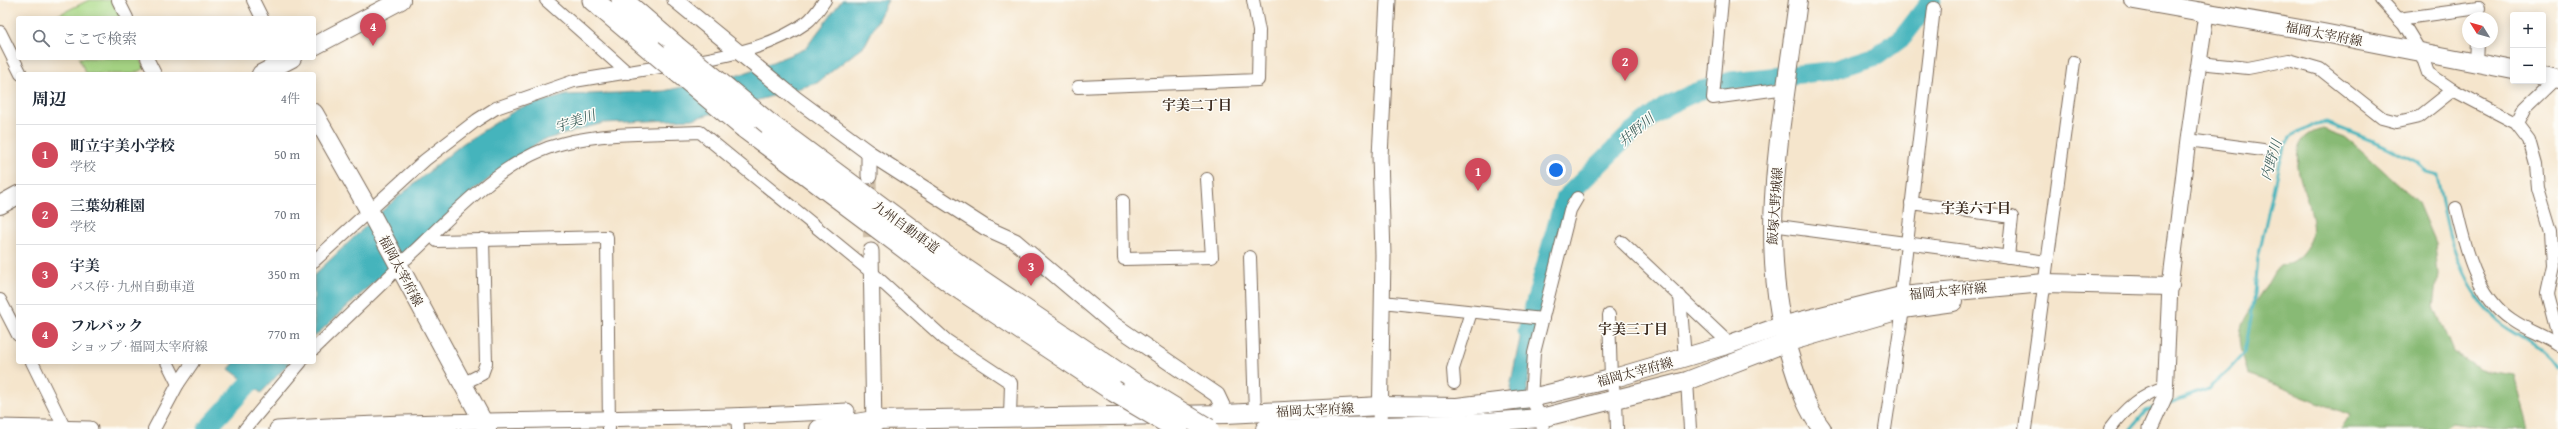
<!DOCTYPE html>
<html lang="ja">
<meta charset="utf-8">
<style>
:root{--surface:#fff;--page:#f2f2f3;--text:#1f2937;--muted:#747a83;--line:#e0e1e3;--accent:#d1495b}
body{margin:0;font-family:"Gentium Book Plus","Noto Serif JP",serif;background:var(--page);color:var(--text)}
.controls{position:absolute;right:12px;top:12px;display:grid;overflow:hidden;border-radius:4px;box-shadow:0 2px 10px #0003}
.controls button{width:36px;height:36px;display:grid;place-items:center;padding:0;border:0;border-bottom:1px solid var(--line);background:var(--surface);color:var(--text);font:20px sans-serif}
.compass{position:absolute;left:2462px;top:12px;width:36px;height:36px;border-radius:50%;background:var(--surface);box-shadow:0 2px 10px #0003;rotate:307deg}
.you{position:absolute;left:1556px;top:170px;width:14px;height:14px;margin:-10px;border:3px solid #fff;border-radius:50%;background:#1a73e8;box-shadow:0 0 0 6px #1a73e833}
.badge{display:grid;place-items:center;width:26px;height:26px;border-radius:50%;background:var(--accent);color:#fff;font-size:13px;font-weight:700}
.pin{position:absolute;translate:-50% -33px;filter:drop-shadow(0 1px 2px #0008)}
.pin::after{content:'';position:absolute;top:21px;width:14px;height:12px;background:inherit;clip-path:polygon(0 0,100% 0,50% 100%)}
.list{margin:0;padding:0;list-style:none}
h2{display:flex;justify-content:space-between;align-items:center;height:52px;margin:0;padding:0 16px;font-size:17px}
h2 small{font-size:13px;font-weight:400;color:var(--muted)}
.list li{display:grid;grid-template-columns:26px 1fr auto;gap:12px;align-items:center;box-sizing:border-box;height:60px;padding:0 16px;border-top:1px solid var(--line)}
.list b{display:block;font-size:15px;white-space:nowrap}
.list p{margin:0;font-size:13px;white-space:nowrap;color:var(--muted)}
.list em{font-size:13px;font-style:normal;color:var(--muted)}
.icon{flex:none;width:22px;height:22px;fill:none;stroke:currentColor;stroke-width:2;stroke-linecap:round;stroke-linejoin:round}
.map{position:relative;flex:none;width:2558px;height:429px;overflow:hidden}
.search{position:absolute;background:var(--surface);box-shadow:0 2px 10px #0003;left:16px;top:16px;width:300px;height:44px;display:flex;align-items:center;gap:10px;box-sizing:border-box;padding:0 14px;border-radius:4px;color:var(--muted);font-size:15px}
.panel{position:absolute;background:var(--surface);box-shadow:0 2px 10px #0003;left:16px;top:72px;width:300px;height:292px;border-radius:4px}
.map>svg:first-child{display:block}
.green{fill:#abda88;stroke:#738253}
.forest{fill:#88ba74;stroke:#627249}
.water{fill:#44b4bc;stroke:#406f6d}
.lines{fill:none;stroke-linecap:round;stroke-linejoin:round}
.stream{stroke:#44b4bc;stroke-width:3}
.river{stroke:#44b4bc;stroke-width:19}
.tertiary-tunnel{stroke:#d0c0a9;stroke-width:15;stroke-dasharray:15 8;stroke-linecap:butt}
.minor-casing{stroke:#7c6b5b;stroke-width:14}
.tertiary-casing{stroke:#7c6b5b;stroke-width:17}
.primary-casing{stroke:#7c6b5b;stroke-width:20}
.motorway-casing{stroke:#7c6b5b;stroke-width:23}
.minor{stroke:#fff;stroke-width:12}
.tertiary{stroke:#fff;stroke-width:15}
.primary{stroke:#fff;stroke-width:18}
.motorway{stroke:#fff;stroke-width:21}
.motorway-bridge-casing{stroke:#7c6b5b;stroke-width:23;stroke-linecap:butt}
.motorway-bridge{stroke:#fff;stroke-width:21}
.labels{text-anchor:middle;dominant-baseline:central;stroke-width:3;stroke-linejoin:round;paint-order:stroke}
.street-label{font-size:13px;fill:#3b2a1e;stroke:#fdfcf7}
.neighbourhood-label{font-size:14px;font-weight:bold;fill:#3b2a1e;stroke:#fdfcf7}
.water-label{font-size:14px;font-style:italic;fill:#3f615d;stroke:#fdfcf7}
</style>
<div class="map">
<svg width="2558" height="429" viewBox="0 0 2558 429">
<rect width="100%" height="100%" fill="#fdfcf7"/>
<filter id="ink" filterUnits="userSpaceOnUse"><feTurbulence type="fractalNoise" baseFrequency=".025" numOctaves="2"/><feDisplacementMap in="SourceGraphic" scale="8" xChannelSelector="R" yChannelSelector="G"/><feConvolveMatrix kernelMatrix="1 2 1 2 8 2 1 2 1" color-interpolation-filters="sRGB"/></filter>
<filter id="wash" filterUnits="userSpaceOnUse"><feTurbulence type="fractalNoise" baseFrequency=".012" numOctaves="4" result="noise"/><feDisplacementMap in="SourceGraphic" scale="16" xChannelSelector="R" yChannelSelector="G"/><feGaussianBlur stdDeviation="0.9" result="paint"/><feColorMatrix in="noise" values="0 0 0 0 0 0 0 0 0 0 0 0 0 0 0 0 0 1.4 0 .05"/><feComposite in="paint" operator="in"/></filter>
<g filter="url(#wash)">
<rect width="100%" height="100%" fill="#f5e5cc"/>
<g class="green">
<polygon points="89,0 112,0 121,18 59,18 58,15"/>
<polygon points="79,58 140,58 145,68 133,74 86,74"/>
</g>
<path class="forest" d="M2323 129 2345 137 2361 150 2418 203 2435 243 2438 275 2434 306 2453 352 2481 370 2514 375 2529 429H2494L2452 423 2443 429H2341L2350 415 2248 374C2234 326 2238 329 2265 288 2269 282 2274 270 2280 266 2284 264 2289 264 2292 262 2299 259 2308 246 2311 239 2322 206 2267 142 2323 129Z"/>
<g class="water">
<polygon points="842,0 888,0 865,45 817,83 693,119 603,123 540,141 477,188 314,337 314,275 385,208 462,144 519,108 567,95 664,91 742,74 805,49"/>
<polygon points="1541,306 1527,387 1534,429 1519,429 1510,387 1526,309"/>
<polygon points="235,362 290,362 261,393 229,369"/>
</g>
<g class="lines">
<g class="stream">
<path d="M2167 404 2208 389 2228 371 2245 352 2255 294 2258 258 2280 159 2290 137 2310 126 2327 123 2385 146 2417 162 2426 172 2437 175C2446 227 2456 284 2499 321 2519 337 2544 345 2558 367"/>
<polyline points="2131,429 2146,411 2154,408"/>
</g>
<g class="river">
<polyline points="1527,331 1564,199 1631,133 1666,106 1696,92 1731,81 1829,71 1877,56 1903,37 1931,0"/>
<polyline points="207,429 269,362"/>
</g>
</g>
</g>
<g filter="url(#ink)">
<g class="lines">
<polyline class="tertiary-tunnel" points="869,176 871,251"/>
<defs>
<g id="minor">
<polyline points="118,0 127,18"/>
<polyline points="253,0 262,18"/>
<polyline points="546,0 628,73"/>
<polyline points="1722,0 1713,98 1786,88"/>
<polyline points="2381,0 2404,25 2421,53 2428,73 2453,90 2516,123 2529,140 2536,165 2538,188 2551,231 2553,266 2547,294 2558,336"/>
<polyline points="2398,19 2479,8"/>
<polyline points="0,32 21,74"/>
<polyline points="147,58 155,74"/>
<path d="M692 62C732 55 774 46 807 22 814 17 820 7 825 0"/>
<polyline points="2199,63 2248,68 2289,60 2320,69 2382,118 2397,122 2419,117 2453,90"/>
<polyline points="2476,63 2477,42"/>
<polyline points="1078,87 1258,80 1259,31 1253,0"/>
<polyline points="2517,124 2525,108 2551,83 2552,77"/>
<polyline points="2188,140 2263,150"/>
<polyline points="1123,201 1124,259 1212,257 1207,179"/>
<polyline points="1911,203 2012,217 2008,257"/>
<path d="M2456 208C2465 247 2476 296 2512 320 2526 330 2543 335 2558 345"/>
<polyline points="1771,225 2047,262"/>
<polyline points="437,241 607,237 609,429"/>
<polyline points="1622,242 1730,344"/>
<polyline points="1250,257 1255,413"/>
<path d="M407 258C453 216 501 158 564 143 607 132 655 134 700 132L870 271 946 340 1011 383 1010 417"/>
<polyline points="314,261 425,160 477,120 496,108 574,81 672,65"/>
<polyline points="1680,296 1685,358"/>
<polyline points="0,300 18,335"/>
<polyline points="1382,302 1543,319"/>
<polyline points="1609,315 1611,379 1616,400 1617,429"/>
<polyline points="314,349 394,272"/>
<polyline points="32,362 65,429"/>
<polyline points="167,362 178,384"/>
<polyline points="1687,381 1690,429"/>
<polyline points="1454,383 1453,369 1471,312"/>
<polyline points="462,384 482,374 486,363 483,239"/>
<polyline points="737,417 738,429"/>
<polyline points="154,429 178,384 193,362"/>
<polyline points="245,429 301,362"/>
<polyline points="1543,429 1541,418 1531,398 1534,353 1570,210 1577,198"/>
<polyline points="1885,429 1903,309 1901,296 1934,8"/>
<polyline points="2025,429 2074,62"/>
<path d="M2110 429C2125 409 2142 393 2166 387"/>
</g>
<g id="tertiary">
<polyline points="675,0 796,99 869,153 986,228 1015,241 1113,324 1217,395 1226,414"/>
<polyline points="869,153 869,176"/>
<polyline points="871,251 874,429"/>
<polyline points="0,427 90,429"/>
<path d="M277 429C467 417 657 422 847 411"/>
<polyline points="1380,429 1383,255 1380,156 1388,0"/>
<polyline points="2150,429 2165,396 2170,286 2188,140 2206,14"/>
</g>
<g id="primary">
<path d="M1798 0C1783 123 1753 245 1793 366 1800 388 1807 410 1822 429"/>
<polyline points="2134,0 2323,33 2513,70"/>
<polyline points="314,46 401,0"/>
<polyline points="261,74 292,58"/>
<polyline points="2543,76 2558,79"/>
<polyline points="314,113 369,210 487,429"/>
<polyline points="0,205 18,195"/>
<polyline points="819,429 874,420 1226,414 1381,406 1457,407 1531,398 1611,379 1730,344 1781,326 1901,296 2045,283 2170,286"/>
<polyline points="1265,429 1456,424 1541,418 1687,381 1785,343 1903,309 1953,302"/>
</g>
<g id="motorway">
<polyline points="593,0 652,50"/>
<polyline points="622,0 675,46"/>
<polyline points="769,124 964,269 1134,384"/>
<polyline points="745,128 953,284 1114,391"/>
</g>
</defs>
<use href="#minor" class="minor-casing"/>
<use href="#tertiary" class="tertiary-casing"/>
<use href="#primary" class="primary-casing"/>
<use href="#motorway" class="motorway-casing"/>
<use href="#minor" class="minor"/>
<use href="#tertiary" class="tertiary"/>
<use href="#primary" class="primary"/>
<use href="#motorway" class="motorway"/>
<defs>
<g id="motorway-bridge">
<polyline points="675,46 769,124"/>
<polyline points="652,50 745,128"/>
<polyline points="1134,384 1208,429"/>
<polyline points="1114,391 1178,429"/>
</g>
</defs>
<use href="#motorway-bridge" class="motorway-bridge-casing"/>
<use href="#motorway-bridge" class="motorway-bridge"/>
</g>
</g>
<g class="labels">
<g class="street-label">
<text transform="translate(2324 34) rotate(11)">福岡太宰府線</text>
<text transform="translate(1775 206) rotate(-86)">飯塚大野城線</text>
<text transform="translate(906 227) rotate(36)">九州自動車道</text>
<text transform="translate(401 271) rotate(62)">福岡太宰府線</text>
<text transform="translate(1948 291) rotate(-5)">福岡太宰府線</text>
<text transform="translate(1635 372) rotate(-15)">福岡太宰府線</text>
<text transform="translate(1315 410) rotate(-3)">福岡太宰府線</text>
</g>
<g class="neighbourhood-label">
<text x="1197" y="105">宇美二丁目</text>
<text x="1976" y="208">宇美六丁目</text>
<text x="1633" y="329">宇美三丁目</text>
</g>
<g class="water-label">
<text transform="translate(575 121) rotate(-19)">宇美川</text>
<text transform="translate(1636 130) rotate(-40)">井野川</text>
<text transform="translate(2271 160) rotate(-73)">内野川</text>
</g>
</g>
</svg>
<div class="controls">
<button>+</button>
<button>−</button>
</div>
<svg class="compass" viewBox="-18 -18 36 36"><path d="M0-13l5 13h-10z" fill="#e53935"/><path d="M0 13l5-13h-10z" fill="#747a83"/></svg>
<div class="you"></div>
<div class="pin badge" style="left:1478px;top:191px">1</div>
<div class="pin badge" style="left:1625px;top:81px">2</div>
<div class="pin badge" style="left:1031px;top:286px">3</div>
<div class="pin badge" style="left:373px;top:46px">4</div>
<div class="search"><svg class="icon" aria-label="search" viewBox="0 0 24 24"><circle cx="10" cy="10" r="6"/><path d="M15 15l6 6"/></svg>ここで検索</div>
<section class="panel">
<h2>周辺<small>4件</small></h2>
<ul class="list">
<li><span class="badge">1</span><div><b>町立宇美小学校</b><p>学校</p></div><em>50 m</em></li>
<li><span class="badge">2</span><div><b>三葉幼稚園</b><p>学校</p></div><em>70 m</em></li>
<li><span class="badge">3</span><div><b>宇美</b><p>バス停 · 九州自動車道</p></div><em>350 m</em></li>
<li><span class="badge">4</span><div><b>フルバック</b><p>ショップ · 福岡太宰府線</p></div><em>770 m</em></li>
</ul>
</section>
</div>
